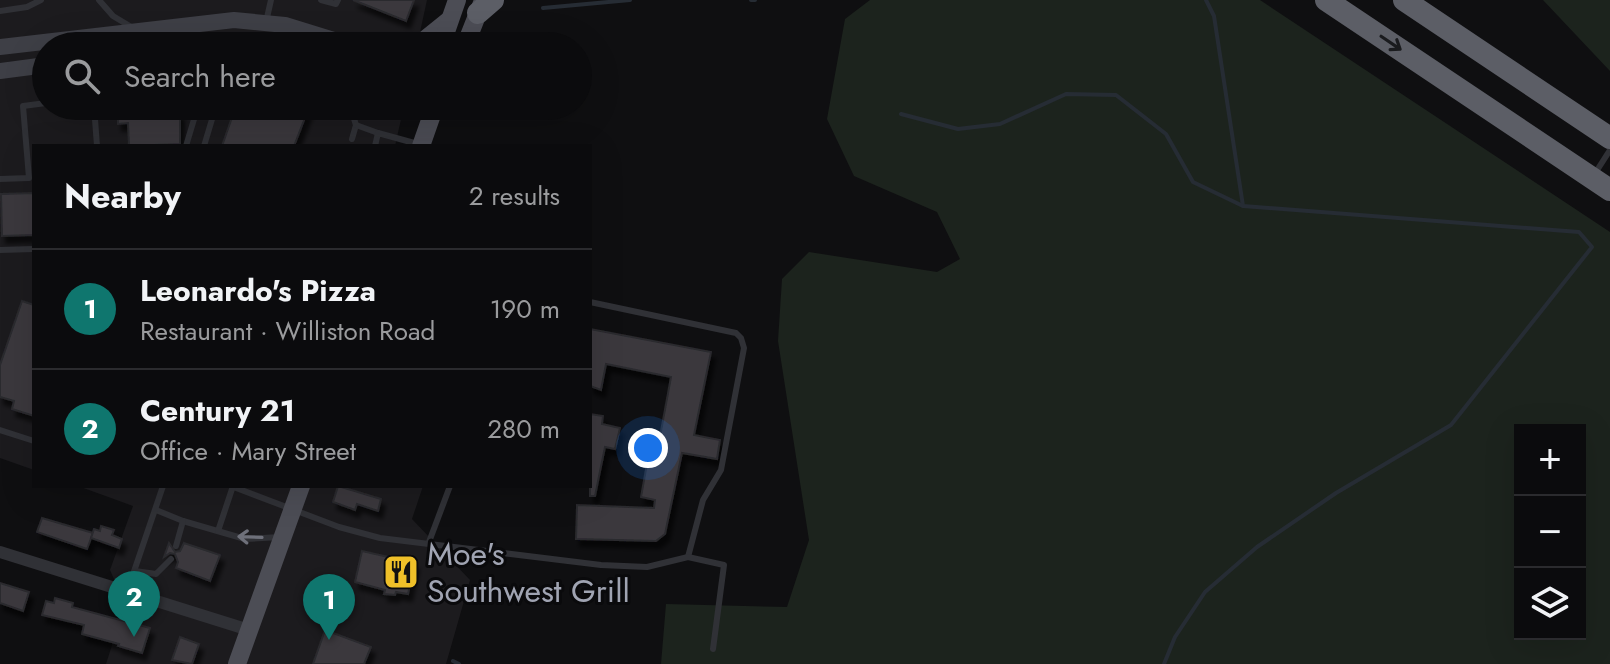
<!DOCTYPE html>
<meta charset="utf-8">
<style>
:root{--surface:#0b0b0d;--page:#19191b;--text:#f1f3f6;--muted:#9a9b9d;--line:#2b2b2e;--accent:#0f766e}
body{margin:0;font-family:Jost,sans-serif;background:var(--page);color:var(--text)}
.controls{position:absolute;right:24px;bottom:24px;display:grid;overflow:hidden;border-radius:0px;box-shadow:0 8px 32px #0002}
.controls button{width:72px;height:72px;display:grid;place-items:center;padding:0;border:0;border-bottom:2px solid var(--line);background:var(--surface);color:var(--text);font:40px sans-serif}
.you{position:absolute;left:648px;top:448px;width:28px;height:28px;margin:-20px;border:6px solid #fff;border-radius:50%;background:#1a73e8;box-shadow:0 0 0 12px #1a73e833}
.badge{display:grid;place-items:center;width:52px;height:52px;border-radius:50%;background:var(--accent);color:#fff;font-size:26px;font-weight:700}
.pin{position:absolute;translate:-50% -66px;filter:drop-shadow(0 2px 4px #0008)}
.pin::after{content:'';position:absolute;top:42px;width:28px;height:24px;background:inherit;clip-path:polygon(0 0,100% 0,50% 100%)}
.list{margin:0;padding:0;list-style:none}
h2{display:flex;justify-content:space-between;align-items:center;height:104px;margin:0;padding:0 32px;font-size:34px}
h2 small{font-size:26px;font-weight:400;color:var(--muted)}
.list li{display:grid;grid-template-columns:52px 1fr auto;gap:24px;align-items:center;box-sizing:border-box;height:120px;padding:0 32px;border-top:2px solid var(--line)}
.list b{display:block;font-size:30px;white-space:nowrap}
.list p{margin:0;font-size:26px;white-space:nowrap;color:var(--muted)}
.list em{font-size:26px;font-style:normal;color:var(--muted)}
.icon{flex:none;width:44px;height:44px;fill:none;stroke:currentColor;stroke-width:2;stroke-linecap:round;stroke-linejoin:round}
.map{position:relative;flex:none;width:1610px;height:664px;overflow:hidden}
.search{position:absolute;background:var(--surface);box-shadow:0 8px 32px #0002;left:32px;top:32px;width:560px;height:88px;display:flex;align-items:center;gap:20px;box-sizing:border-box;padding:0 28px;border-radius:44px;color:var(--muted);font-size:30px}
.panel{position:absolute;background:var(--surface);box-shadow:0 8px 32px #0002;left:32px;top:144px;width:560px;height:344px;border-radius:0px}
.map>svg:first-child{display:block}
.built{fill:#1c1b1e}
.green{fill:#1c231d;fill-rule:evenodd}
.lines{fill:none;stroke-linecap:round;stroke-linejoin:round}
.stream{stroke:#262c34;stroke-width:4}
.building{fill:#3a393e;stroke:#2a292d;stroke-width:2;filter:url(#shadow)}
.lane{stroke:#303136;stroke-width:6}
.street{stroke:#303136;stroke-width:12}
.secondary{stroke:#3e3f46;stroke-width:16}
.primary{stroke:#4c4d55;stroke-width:18}
.highway{stroke:#5c5e66;stroke-width:22}
.oneway{stroke:#1a1b1e}
.oneway2{stroke:#6e707a}
.labels{text-anchor:middle;dominant-baseline:central;stroke-width:6;stroke-linejoin:round;paint-order:stroke}
.poi-label{font-size:32px;fill:#a0a4b2;stroke:#0a0a0c;text-anchor:start}
</style>
<div class="map">
<svg width="1610" height="664" viewBox="0 0 1610 664">
<defs>
<filter id="shadow"><feDropShadow dx="4" dy="7" stdDeviation="2" flood-color="#0009"/></filter>
</defs>
<rect width="100%" height="100%" fill="#0f0f11"/>
<g class="built">
<polygon points="0,0 427,0 417,46 46,46 46,106 404,106 395,146 34,146 34,470 0,458"/>
<polygon points="78,486 423,486 412,519 470,580 446,664 106,664 125,604 110,570 133,506"/>
</g>
<g class="green">
<path d="M870 0H1260L1610 232V664H661L666 604 787 607 809 540 778 341 782 279 809 252 937 272 960 259 937 212 854 176 827 119 845 19ZM1520 430H1580V634H1520Z"/>
<polygon points="1543,0 1610,0 1610,71"/>
</g>
<g class="lines">
<g class="stream">
<polyline points="751,0 755,0"/>
<polyline points="1206,0 1214,16 1243,206"/>
<polyline points="543,8 630,0"/>
<polyline points="901,114 958,129 1000,124 1066,94 1116,95 1166,134 1193,182 1243,206 1579,232 1592,247 1451,425 1336,493 1257,547 1205,592 1175,637 1164,664"/>
<polyline points="453,661 459,664"/>
</g>
</g>
<g class="building">
<polygon points="353,0 414,0 406,21"/>
<polygon points="236,106 298,106 308,110 294,146 222,146"/>
<polygon points="128,111 128,114 180,112 180,144 129,146 128,123 118,124 118,112"/>
<polygon points="34,193 34,235 2,236 1,194"/>
<polygon points="22,301 34,305 34,416 12,409 14,401 0,397 0,365"/>
<polygon points="590,329 711,352 694,435 720,440 717,459 682,453 665,534 656,541 576,539 577,505 654,508 655,500 641,497 651,441 659,442 671,377 606,364 601,390 590,386"/>
<polygon points="590,414 603,416 602,424 620,428 615,449 605,447 595,496 590,496"/>
<polygon points="338,486 381,499 378,511 357,504 355,510 333,502"/>
<polygon points="42,518 93,533 87,549 37,532"/>
<polygon points="101,526 114,530 112,535 122,539 119,548 91,538 94,529 100,531"/>
<polygon points="169,543 175,552 180,551 184,543 220,555 210,581 176,568 178,562 175,554 170,553 164,557"/>
<polygon points="362,551 415,563 408,594 396,592 395,595 384,594 385,590 355,582"/>
<polygon points="0,583 29,592 23,611 0,603"/>
<polygon points="55,598 73,603 72,607 150,628 142,653 118,646 119,644 82,634 84,625 42,615 46,601 54,603"/>
<polygon points="325,630 371,647 364,664 313,664"/>
<polygon points="180,637 199,644 192,664 172,660"/>
</g>
<g class="lines">
<g class="lane">
<polyline points="99,0 113,16 133,28"/>
<polyline points="321,0 336,4 338,0"/>
<polyline points="0,11 27,7 41,0"/>
<polyline points="266,22 271,0"/>
<polyline points="94,106 97,146"/>
<polyline points="350,106 356,125 352,139"/>
<polyline points="492,106 497,107"/>
<polyline points="356,125 378,133"/>
<polyline points="186,146 198,106"/>
<polyline points="204,146 216,106"/>
<polyline points="375,146 378,133 418,144"/>
<polyline points="1594,175 1610,150"/>
<polyline points="0,179 29,178 23,106 46,103"/>
<polyline points="0,250 34,249"/>
<polyline points="590,302 736,333 741,338 744,348 721,470 703,500 688,557"/>
<polyline points="0,430 34,441"/>
<polyline points="231,486 339,527 380,538 601,565 647,567 688,557 724,565 713,649"/>
<polyline points="156,510 183,521 245,539 280,537"/>
<polyline points="218,531 233,486"/>
<polyline points="429,542 450,486"/>
<polyline points="176,546 183,521"/>
<polyline points="135,571 156,574 171,559"/>
<polyline points="127,592 163,486"/>
</g>
<polyline class="street" points="0,552 249,630"/>
<g class="secondary">
<polyline points="197,46 235,44 272,46"/>
<polyline points="0,47 234,20 285,25 353,46"/>
<polyline points="0,71 46,65"/>
</g>
<g class="primary">
<polyline points="417,46 448,21"/>
<polyline points="441,46 457,0"/>
<polyline points="465,46 482,3"/>
<polyline points="421,146 435,106"/>
<polyline points="237,664 301,486"/>
</g>
<g class="highway">
<polyline points="1326,0 1610,190"/>
<polyline points="1404,0 1610,138"/>
<polyline points="478,13 493,0"/>
</g>
</g>
<defs><path id="oneway-shaft" d="M-6 0H5M1.5-3L5.5 0L1.5 3" fill="none" stroke-width="1.6" stroke-linecap="round" stroke-linejoin="round" transform="scale(2)"/></defs>
<use class="oneway" href="#oneway-shaft" transform="translate(1391 43) rotate(34)"/>
<use class="oneway2" href="#oneway-shaft" transform="translate(250 537) rotate(-178)"/>
<defs>
<symbol id="restaurant-square" viewBox="-11 -11 22 22"><rect x="-9" y="-9" width="18" height="18" rx="4" fill="#efc029" stroke="#0a0a0c"/><path d="M-5-6h1v4h1v-4h1v4h1v-4h1v5L-1.5 .5V6h-2V.5L-5-1ZM5-6V6H3V1.5H1.5Q1.5-4 5-6Z" fill="#111"/></symbol>
</defs>
<g fill-rule="evenodd">
<use href="#restaurant-square" x="381" y="552" width="40" height="40"/>
</g>
<g class="labels">
<g class="poi-label">
<text x="427" y="554">Moe's<tspan x="427" dy="37">Southwest Grill</tspan></text>
</g>
</g>
</svg>
<div class="controls">
<button>+</button>
<button>−</button>
<button><svg class="icon" aria-label="layers" viewBox="0 0 24 24"><path d="M12 4l9 5-9 5-9-5zM3 14l9 5 9-5"/></svg></button>
</div>
<div class="you"></div>
<div class="pin badge" style="left:329px;top:640px">1</div>
<div class="pin badge" style="left:134px;top:637px">2</div>
<div class="search"><svg class="icon" aria-label="search" viewBox="0 0 24 24"><circle cx="10" cy="10" r="6"/><path d="M15 15l6 6"/></svg>Search here</div>
<section class="panel">
<h2>Nearby<small>2 results</small></h2>
<ul class="list">
<li><span class="badge">1</span><div><b>Leonardo's Pizza</b><p>Restaurant · Williston Road</p></div><em>190 m</em></li>
<li><span class="badge">2</span><div><b>Century 21</b><p>Office · Mary Street</p></div><em>280 m</em></li>
</ul>
</section>
</div>
